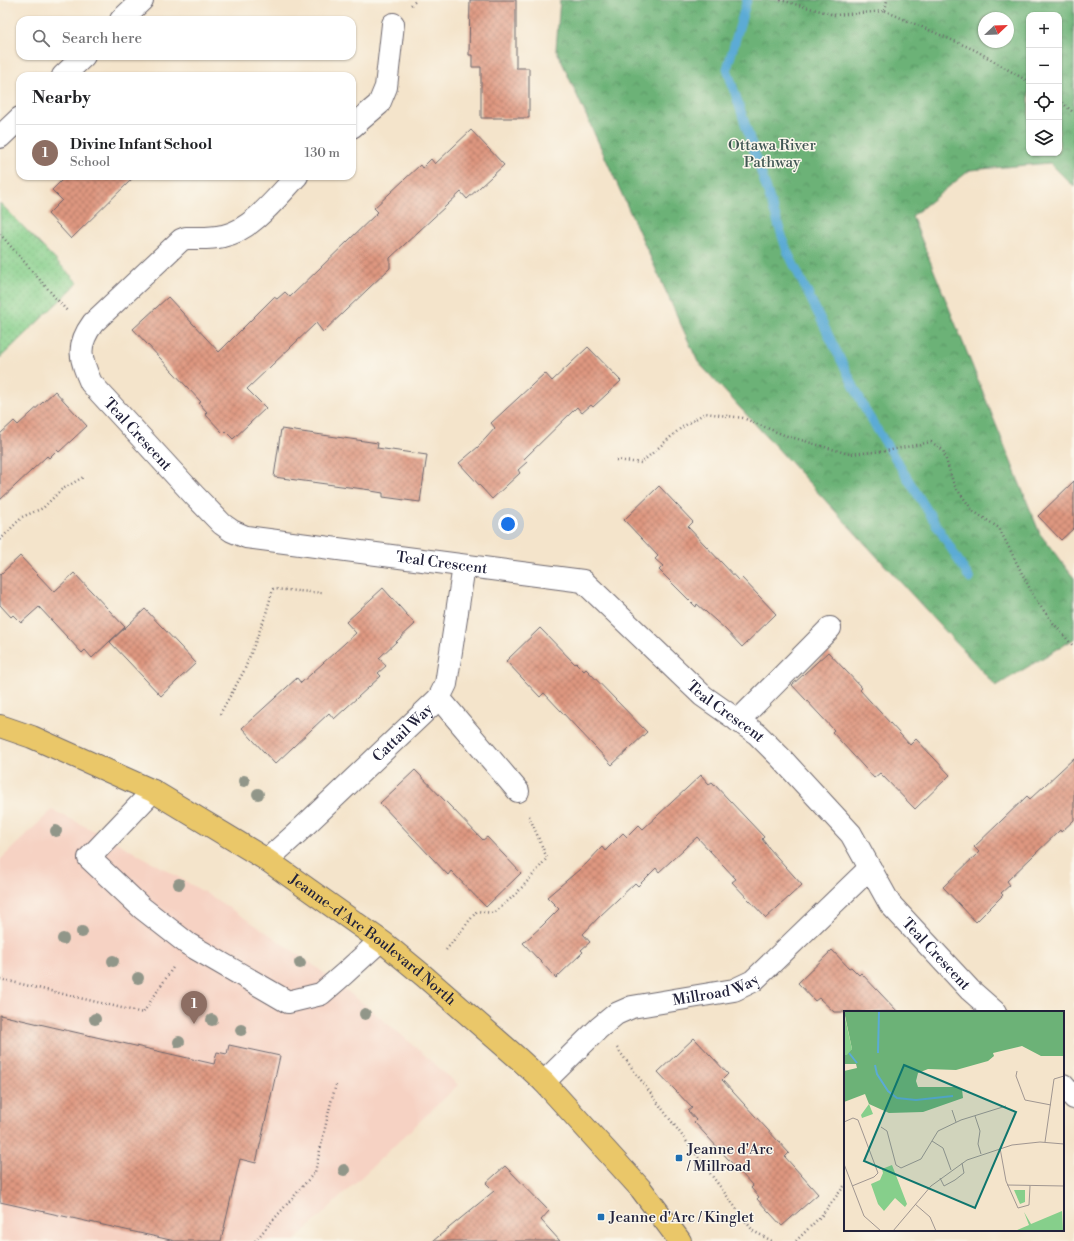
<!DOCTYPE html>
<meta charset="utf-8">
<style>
:root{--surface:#fff;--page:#f2f2f2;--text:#202124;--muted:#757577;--line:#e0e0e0;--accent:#2563eb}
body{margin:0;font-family:"Libre Bodoni",serif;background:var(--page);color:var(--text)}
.controls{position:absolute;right:12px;top:12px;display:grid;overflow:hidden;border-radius:8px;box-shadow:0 1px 3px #0004}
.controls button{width:36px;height:36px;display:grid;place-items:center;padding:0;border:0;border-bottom:1px solid var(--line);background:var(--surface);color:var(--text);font:20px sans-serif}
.compass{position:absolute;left:978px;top:12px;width:36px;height:36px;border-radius:50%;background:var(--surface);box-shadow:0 1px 3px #0004;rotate:67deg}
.you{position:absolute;left:508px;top:524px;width:14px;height:14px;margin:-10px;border:3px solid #fff;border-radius:50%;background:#1a73e8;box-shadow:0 0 0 6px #1a73e833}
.badge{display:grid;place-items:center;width:26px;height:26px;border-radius:50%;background:var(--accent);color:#fff;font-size:13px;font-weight:700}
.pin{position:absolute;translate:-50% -33px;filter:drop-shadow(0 1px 2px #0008)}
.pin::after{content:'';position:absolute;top:21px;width:14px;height:12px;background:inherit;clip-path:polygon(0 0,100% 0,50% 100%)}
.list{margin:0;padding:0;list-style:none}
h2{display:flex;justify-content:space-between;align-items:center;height:52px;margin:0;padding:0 16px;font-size:17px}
h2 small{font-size:13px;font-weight:400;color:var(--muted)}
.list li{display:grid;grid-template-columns:26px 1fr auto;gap:12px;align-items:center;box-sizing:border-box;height:56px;padding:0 16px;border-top:1px solid var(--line)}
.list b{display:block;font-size:15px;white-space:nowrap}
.list p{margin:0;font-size:13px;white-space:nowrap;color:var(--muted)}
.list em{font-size:13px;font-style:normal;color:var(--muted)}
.icon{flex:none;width:22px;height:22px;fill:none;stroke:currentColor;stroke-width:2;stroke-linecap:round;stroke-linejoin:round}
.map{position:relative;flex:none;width:1074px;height:1241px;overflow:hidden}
.search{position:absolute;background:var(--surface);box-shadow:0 1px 3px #0004;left:16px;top:16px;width:340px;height:44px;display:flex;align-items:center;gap:10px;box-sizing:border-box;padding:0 14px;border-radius:12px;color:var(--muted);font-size:15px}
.panel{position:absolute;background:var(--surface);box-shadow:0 1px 3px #0004;left:16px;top:72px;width:340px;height:108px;border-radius:12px}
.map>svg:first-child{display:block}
.built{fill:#f6d2c3}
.forest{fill:url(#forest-crowns);stroke:#476a59;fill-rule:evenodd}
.park{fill:url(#park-dots);stroke:#547863}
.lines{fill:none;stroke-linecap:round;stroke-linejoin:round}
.stream{stroke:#5babd5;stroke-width:9}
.building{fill:url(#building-cross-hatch)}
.minor-casing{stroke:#6c666d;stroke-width:24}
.major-casing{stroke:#6c666d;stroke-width:24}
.path{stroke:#6c666d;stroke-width:2.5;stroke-dasharray:1 3;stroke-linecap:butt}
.minor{stroke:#fff;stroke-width:22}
.major{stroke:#eac769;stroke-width:22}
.tree{fill:#919689}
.poi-dot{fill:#1f6fb2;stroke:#fbf7ec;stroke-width:1.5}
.labels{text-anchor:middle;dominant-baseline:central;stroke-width:3;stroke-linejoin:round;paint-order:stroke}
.park-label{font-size:15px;fill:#405653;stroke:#fbf7ec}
.street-label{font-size:15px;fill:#22223b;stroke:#fbf7ec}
.poi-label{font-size:15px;fill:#22223b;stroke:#fbf7ec;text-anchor:start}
.inset-river{fill:none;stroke:#5babd5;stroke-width:2}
.inset-road{fill:none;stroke:#a09691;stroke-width:1}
.view{fill:#0f766e;fill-opacity:0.15;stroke:#0f766e;stroke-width:2}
.inset-edge{fill:none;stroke:#22223b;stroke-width:2}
</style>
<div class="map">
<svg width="1074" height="1241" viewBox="0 0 1074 1241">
<defs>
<pattern id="forest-crowns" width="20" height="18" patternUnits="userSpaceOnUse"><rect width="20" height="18" fill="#6cb277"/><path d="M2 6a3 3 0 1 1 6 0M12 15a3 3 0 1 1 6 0" fill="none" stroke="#589063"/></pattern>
<pattern id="park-dots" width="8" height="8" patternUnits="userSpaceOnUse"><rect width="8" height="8" fill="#86cf8b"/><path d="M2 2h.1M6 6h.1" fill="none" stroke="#73b179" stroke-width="1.8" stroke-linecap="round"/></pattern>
<pattern id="building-cross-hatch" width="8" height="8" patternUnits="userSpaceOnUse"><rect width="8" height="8" fill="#df9780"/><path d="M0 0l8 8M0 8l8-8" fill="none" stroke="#b47b6a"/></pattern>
</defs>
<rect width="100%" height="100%" fill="#fbf7ec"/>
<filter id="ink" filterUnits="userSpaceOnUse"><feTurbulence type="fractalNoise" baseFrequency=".025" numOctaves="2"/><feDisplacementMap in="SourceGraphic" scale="8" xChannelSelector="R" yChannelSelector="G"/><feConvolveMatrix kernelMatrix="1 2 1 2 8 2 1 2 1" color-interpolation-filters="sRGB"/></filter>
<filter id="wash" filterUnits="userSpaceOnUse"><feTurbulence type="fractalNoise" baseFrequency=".012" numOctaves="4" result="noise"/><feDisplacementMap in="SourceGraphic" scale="16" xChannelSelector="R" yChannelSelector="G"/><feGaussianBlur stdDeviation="0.9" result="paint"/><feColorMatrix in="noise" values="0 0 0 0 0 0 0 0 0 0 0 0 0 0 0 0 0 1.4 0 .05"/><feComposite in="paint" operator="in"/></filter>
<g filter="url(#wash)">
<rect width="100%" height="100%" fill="#f4e4cb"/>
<polygon class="built" points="52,810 107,837 161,867 214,898 266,932 316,967 365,1005 412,1044 458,1085 294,1241 0,1241 0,860"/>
<path class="forest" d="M560 0H1074V187L1050 163 970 170 912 216 1040 534 1074 578V639L996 686 698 362 556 49ZM1029 15H1059V153H1029ZM984 18H1008V42H984Z"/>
<polygon class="park" points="0,203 78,283 0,358"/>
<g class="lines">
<polyline class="stream" points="747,0 727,69 787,251 867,413 970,579"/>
</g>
<g id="blocks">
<g class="building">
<polygon points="470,0 516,0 516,68 529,68 529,118 481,118 481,67 472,67 472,55 469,55"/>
<polygon points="471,130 504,165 467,199 461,192 390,258 390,268 323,332 316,323 247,389 266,408 233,439 225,431 223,433 205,414 207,412 199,403 201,402 133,329 168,297 219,352 274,297 277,299 285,292 290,297 378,212 374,208 420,165 422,168 431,159 435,164"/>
<polygon points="66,176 135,176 71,239 48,214 62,200 52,190"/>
<polygon points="588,347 621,381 593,407 591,405 582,413 577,407 524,459 527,462 518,470 520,473 492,499 459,463 478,447 495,428 491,423 545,373 552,381"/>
<polygon points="55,391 87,426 59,452 57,450 49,458 47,456 0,500 0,434 14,421 18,425"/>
<polygon points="281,429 378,443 377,448 427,455 420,502 383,497 383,493 371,491 371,490 274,477"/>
<polygon points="1074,481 1074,528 1061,540 1038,516"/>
<polygon points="659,486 693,522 688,527 739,581 742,578 776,614 742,647 725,629 697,604 696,607 659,570 663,566 655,559 658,556 624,520"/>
<polygon points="20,556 54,592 74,573 125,627 92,658 85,650 82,653 39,607 21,623 13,615 11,617 0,605 0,575"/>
<polygon points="383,588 415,624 379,658 386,666 378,673 381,676 334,719 329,713 275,764 242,728 297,678 301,683 356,633 346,622"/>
<polygon points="145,609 196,663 161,696 110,642"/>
<polygon points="540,628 575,664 576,663 584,671 586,669 647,732 612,765 544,693 540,697 506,661"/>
<polygon points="828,652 862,688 860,690 910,745 916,739 950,775 915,809 880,773 874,778 832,732 834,730 792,685"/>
<polygon points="1074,758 1074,820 1061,832 1060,830 1007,881 1010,885 1001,893 1003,895 976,922 943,887 979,852 974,847 1027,796 1030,799"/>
<polygon points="415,770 483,840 487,837 521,873 486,907 451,871 448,875 380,803"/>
<polygon points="701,775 709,784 712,782 764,837 762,839 769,848 802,885 766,918 732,882 736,879 697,837 659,872 656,868 638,886 635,883 600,916 583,934 590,942 581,950 583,952 556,978 523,943 542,926 559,909 547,897 586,864 602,847 605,851 623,833 627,837 639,825 643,829"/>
<polygon points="832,950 849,968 851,967 859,975 861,973 898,1012 834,1012 819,998 815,1001 798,983"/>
<polygon points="0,1015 214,1064 217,1052 227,1054 229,1045 280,1056 256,1163 240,1159 221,1241 175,1241 0,1202"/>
<polygon points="694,1038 728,1074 722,1080 789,1153 785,1157 818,1194 782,1226 757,1199 759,1197 751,1188 753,1186 694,1122 696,1120 688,1111 692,1108 658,1072"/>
<polygon points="505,1166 549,1211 541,1220 560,1241 433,1241 494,1191 486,1183"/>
</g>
</g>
</g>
<g filter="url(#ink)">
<use href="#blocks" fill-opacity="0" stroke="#6c666d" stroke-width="1"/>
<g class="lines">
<defs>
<g id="minor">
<polyline points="121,20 142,0"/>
<polyline points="63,76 84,56"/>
<polyline points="352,127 379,104 386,87 393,24"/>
<polyline points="0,137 20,118"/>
<path id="s1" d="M297 176C278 196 251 231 223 236 211 239 198 238 186 238L181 240 93 323C76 346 80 358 91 383L193 494 222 524 232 531 246 537 583 581 703 696 757 734 781 758 851 834 890 904 970 990 995 1012"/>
<polyline points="439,698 518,791"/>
<polyline points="738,721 830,628"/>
<polyline points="153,791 89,858 142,908 188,944 288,1002 321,994 344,974 380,941"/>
<path id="s2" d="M267 860 298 832 439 698 446 684 464 566"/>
<path id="s3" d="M544 1082 599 1028 616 1014 632 1007 734 990 753 981 870 868"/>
<polyline points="1063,1085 1074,1098"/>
</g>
<g id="major">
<path id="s4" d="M0 726 32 737 153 791 267 860 384 943 424 976 519 1059 544 1082 641 1189 680 1241"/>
</g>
</defs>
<use href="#minor" class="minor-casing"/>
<use href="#major" class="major-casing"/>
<g class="path">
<polyline points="780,0 835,15 885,11 887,0"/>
<polyline points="411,5 417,0"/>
<polyline points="885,11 975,50 1029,82"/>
<polyline points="1059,100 1074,113"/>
<polyline points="0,234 68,312"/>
<polyline points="616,460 641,463 681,428 705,413 743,418 784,435 849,454 886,451 931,442 943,450 954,485 973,511 999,528 1035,599 1054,624 1074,647"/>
<polyline points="0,540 22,517 43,508 61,490 85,476"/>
<polyline points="220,714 244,671 265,617 273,589 323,593"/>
<path d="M446 950 477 911 493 913C514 898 531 878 547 858L529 816"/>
<polyline points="0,979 143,1013 174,966"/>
<polyline points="617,1048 753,1231 772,1241"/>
<polyline points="255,1241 315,1172 331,1102 336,1085"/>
<polyline points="796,1241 822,1215 845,1185"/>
</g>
<use href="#minor" class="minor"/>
<use href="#major" class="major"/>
</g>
<g class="tree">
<circle cx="244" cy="781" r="6"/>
<circle cx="258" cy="794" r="6"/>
<circle cx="56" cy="831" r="6"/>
<circle cx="179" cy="884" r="6"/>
<circle cx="82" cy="932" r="6"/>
<circle cx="63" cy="939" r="6"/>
<circle cx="113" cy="961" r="6"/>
<circle cx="300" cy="963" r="6"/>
<circle cx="138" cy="978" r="6"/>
<circle cx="365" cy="1014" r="6"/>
<circle cx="95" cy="1019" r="6"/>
<circle cx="212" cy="1020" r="6"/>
<circle cx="241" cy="1030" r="6"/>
<circle cx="179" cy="1042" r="6"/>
<circle cx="344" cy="1170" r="6"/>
</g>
</g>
<g class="poi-dot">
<rect x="675" y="1154" width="8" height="8" rx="2"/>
<rect x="597" y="1213" width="8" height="8" rx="2"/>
</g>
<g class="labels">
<g class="park-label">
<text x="772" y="145">Ottawa River<tspan x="772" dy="17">Pathway</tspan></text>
</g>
<g class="street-label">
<text stroke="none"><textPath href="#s1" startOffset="394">Teal Crescent</textPath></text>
<text stroke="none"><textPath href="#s1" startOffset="742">Teal Crescent</textPath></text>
<text stroke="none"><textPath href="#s1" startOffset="1078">Teal Crescent</textPath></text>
<text stroke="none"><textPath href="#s2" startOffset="186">Cattail Way</textPath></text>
<text stroke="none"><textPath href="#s4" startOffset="432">Jeanne-d'Arc Boulevard North</textPath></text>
<text stroke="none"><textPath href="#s1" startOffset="1402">Teal Crescent</textPath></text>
<text stroke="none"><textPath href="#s3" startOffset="202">Millroad Way</textPath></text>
</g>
<g class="poi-label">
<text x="687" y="1149">Jeanne d'Arc<tspan x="687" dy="17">/ Millroad</tspan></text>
<text x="609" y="1217">Jeanne d'Arc / Kinglet</text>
</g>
</g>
<g transform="translate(844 1011)">
<rect width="220" height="220" fill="#f4e4cb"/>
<path d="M25 93 29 103 18 107 17 104ZM170 179H181V191L176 193Z" fill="#86cf8b"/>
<path d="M0 0H220V45H197L178 35 149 42 150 45 144 50 112 59 84 58 74 62 72 70 74 76H113L118 78 119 87 79 101 45 102 25 93 21 83 0 91V60L13 57 12 53H0V44L8 38Z" fill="#6cb277"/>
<path d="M0 2 8 38 3 44H0Z" fill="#86cf8b"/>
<path d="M48 154 63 193 61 196 51 187 40 200 34 193 27 173 36 169 39 162 38 158ZM218 200 219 220H171L185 214 180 201 187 213Z" fill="#86cf8b"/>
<path class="inset-river" d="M5 42 13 52M34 42 35 0M31 54 33 63 44 80 53 87 72 89 109 85"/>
<path class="inset-road" d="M173 60 172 65 181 89 207 94M108 99 112 111M131 105 136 120 134 133 137 143M0 111 9 107 14 109 34 162 30 166 8 175M37 116 43 120 52 154 57 157 77 148 94 120 117 109 162 95M88 130 99 137 107 159M201 131 210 68 220 65M156 137 162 170 174 197 185 194 186 175M0 153 20 205 37 220M96 167 100 175 111 169 120 162 118 152M163 174 220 175M71 193 86 206 92 220M49 220 87 175 123 149 168 134 196 131 220 133"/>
<path class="view" d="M60 54 172 101 131 197 20 150Z"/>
<rect width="220" height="220" class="inset-edge"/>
</g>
</svg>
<div class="controls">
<button>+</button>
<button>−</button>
<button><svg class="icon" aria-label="locate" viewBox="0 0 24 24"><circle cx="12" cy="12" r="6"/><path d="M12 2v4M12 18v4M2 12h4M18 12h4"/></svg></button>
<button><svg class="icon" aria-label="layers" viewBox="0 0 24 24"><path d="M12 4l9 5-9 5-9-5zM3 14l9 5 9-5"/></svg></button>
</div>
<svg class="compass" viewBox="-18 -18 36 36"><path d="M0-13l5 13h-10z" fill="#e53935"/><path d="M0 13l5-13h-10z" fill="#757577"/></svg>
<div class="you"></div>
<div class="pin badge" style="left:194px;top:1024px;background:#8d6e63">1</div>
<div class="search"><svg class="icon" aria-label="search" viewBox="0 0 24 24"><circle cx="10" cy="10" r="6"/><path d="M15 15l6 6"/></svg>Search here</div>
<section class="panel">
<h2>Nearby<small></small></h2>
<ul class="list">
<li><span class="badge" style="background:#8d6e63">1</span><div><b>Divine Infant School</b><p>School</p></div><em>130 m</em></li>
</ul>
</section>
</div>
